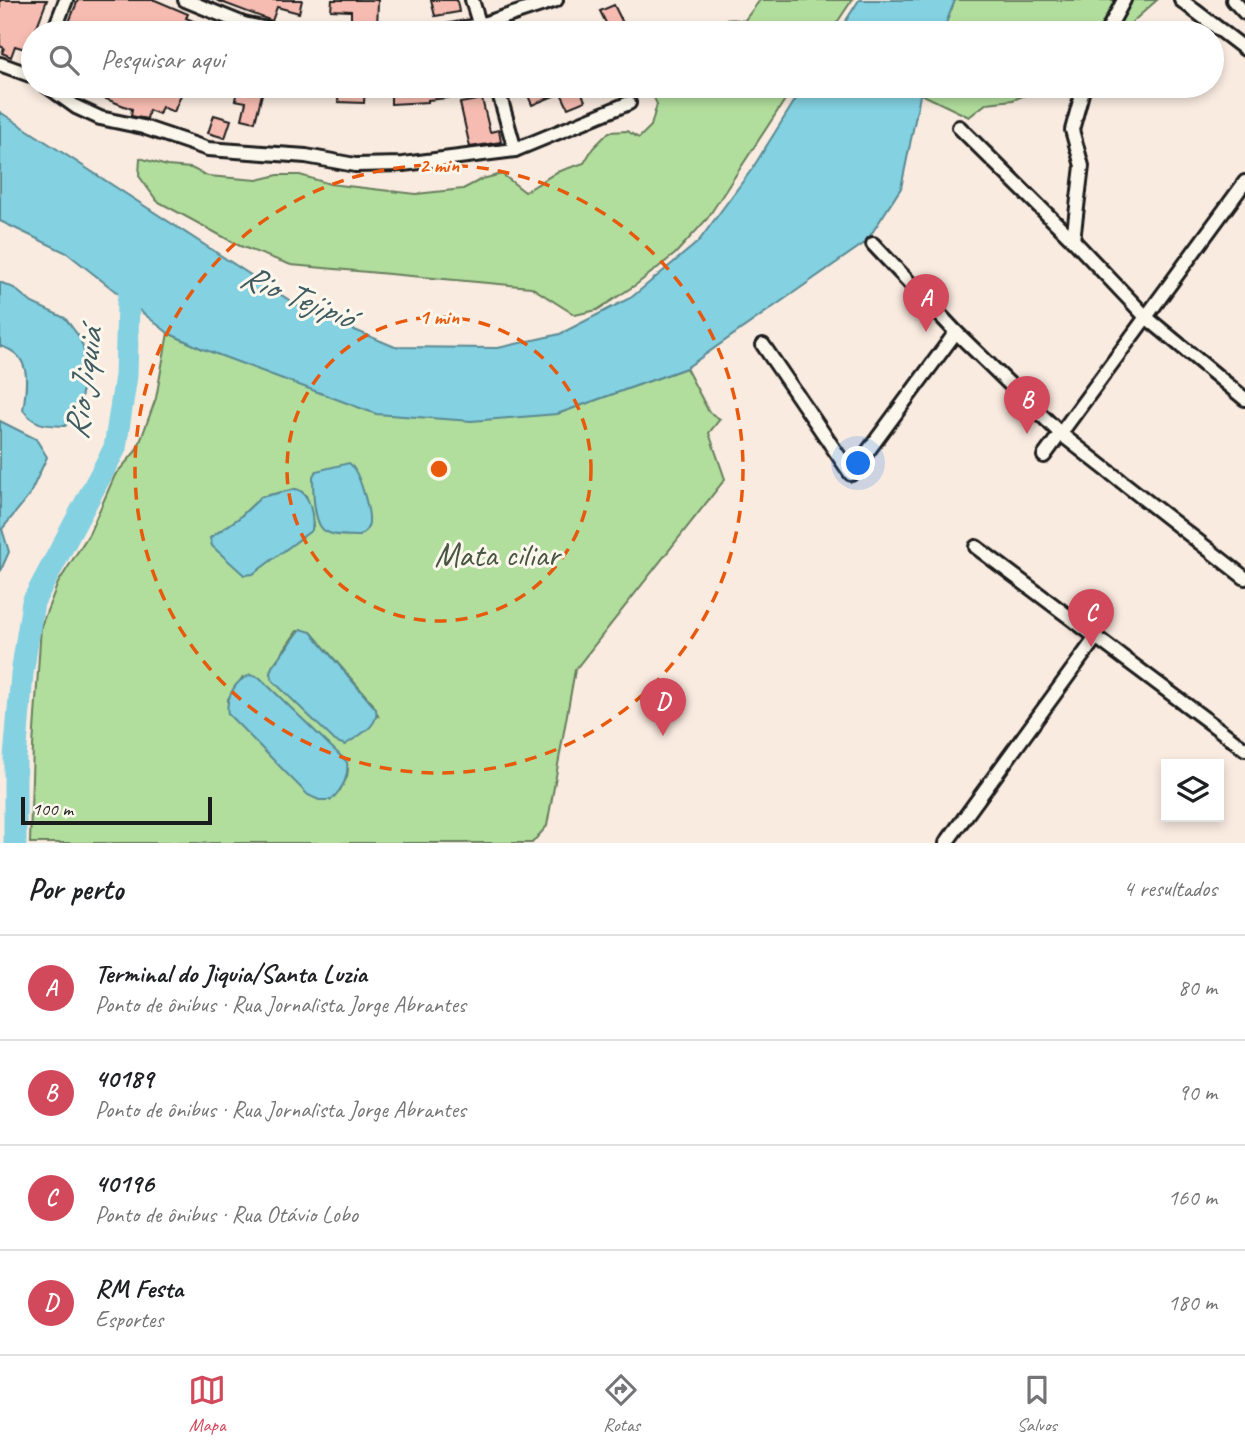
<!DOCTYPE html>
<html lang="pt">
<meta charset="utf-8">
<style>
:root{--surface:#fff;--page:#f6f6f6;--text:#202124;--muted:#757577;--line:#e0e0e0;--accent:#d1495b}
body{margin:0;font-family:Caveat,sans-serif;background:var(--page);color:var(--text)}
.controls{position:absolute;right:21px;bottom:21px;display:grid;overflow:hidden;border-radius:0px;box-shadow:0 4px 10px #0003}
.controls button{width:63px;height:63px;display:grid;place-items:center;padding:0;border:0;border-bottom:2px solid var(--line);background:var(--surface);color:var(--text);font:35px sans-serif}
.scale{position:absolute;left:21px;bottom:18px;width:191px;box-sizing:border-box;padding-left:7px;border:4px solid #1c1c1c;border-top:0;font-size:19px;line-height:24px;white-space:nowrap;color:#1c1c1c;-webkit-text-stroke:5px #fbf7ec;paint-order:stroke}
.you{position:absolute;left:859px;top:464px;width:24px;height:24px;margin:-18px;border:5px solid #fff;border-radius:50%;background:#1a73e8;box-shadow:0 0 0 10px #1a73e833}
.badge{display:grid;place-items:center;width:46px;height:46px;border-radius:50%;background:var(--accent);color:#fff;font-size:23px;font-weight:700}
.pin{position:absolute;translate:-50% -58px;filter:drop-shadow(0 2px 4px #0008)}
.pin::after{content:'';position:absolute;top:37px;width:24px;height:21px;background:inherit;clip-path:polygon(0 0,100% 0,50% 100%)}
.list{margin:0;padding:0;list-style:none}
h2{display:flex;justify-content:space-between;align-items:center;height:91px;margin:0;padding:0 28px;font-size:30px}
h2 small{font-size:23px;font-weight:400;color:var(--muted)}
.list li{display:grid;grid-template-columns:46px 1fr auto;gap:21px;align-items:center;box-sizing:border-box;height:105px;padding:0 28px;border-top:2px solid var(--line)}
.list b{display:block;font-size:26px;white-space:nowrap}
.list p{margin:0;font-size:23px;white-space:nowrap;color:var(--muted)}
.list em{font-size:23px;font-style:normal;color:var(--muted)}
.icon{flex:none;width:38px;height:38px;fill:none;stroke:currentColor;stroke-width:2;stroke-linecap:round;stroke-linejoin:round}
.map{position:relative;flex:none;width:1245px;height:843px;overflow:hidden}
.search{position:absolute;background:var(--surface);box-shadow:0 4px 10px #0003;left:21px;right:21px;top:21px;height:77px;display:flex;align-items:center;gap:18px;box-sizing:border-box;padding:0 24px;border-radius:38px;color:var(--muted);font-size:26px}
.sheet{height:511px;background:var(--surface)}
nav{display:flex;justify-content:space-around;align-items:center;box-sizing:border-box;height:98px;border-top:2px solid var(--line);background:var(--surface);font-size:19px;color:var(--muted)}
nav a{display:grid;justify-items:center;gap:4px}
nav .on{color:var(--accent)}
.map>svg:first-child{display:block}
.green{fill:#b1de9d;stroke:#667d5c;stroke-width:2;fill-rule:evenodd}
.water{fill:#83d1e1;stroke:#5a8992;stroke-width:2}
.lines{fill:none;stroke-linecap:round;stroke-linejoin:round}
.river{stroke:#83d1e1;stroke-width:23}
.building{fill:#f7bcb1;stroke:#1c1c1c;stroke-width:2}
.minor-casing{stroke:#1c1c1c;stroke-width:18}
.minor{stroke:#fbf7ec;stroke-width:12}
.ring{fill:none;stroke:#e8590c;stroke-width:3.5;stroke-dasharray:12 9}
.labels{text-anchor:middle;dominant-baseline:central;stroke-width:6;stroke-linejoin:round;paint-order:stroke}
.park-label{font-size:33px;fill:#495643;stroke:#fbf7ec}
.water-label{font-size:35px;font-style:italic;fill:#405b61;stroke:#fbf7ec}
.centre{fill:#e8590c;stroke:#fbf7ec;stroke-width:3.5}
.ring-label{font-size:21px;text-anchor:middle;font-weight:bold;fill:#e8590c;stroke:#fbf7ec;stroke-width:6;stroke-linejoin:round;paint-order:stroke}
</style>
<div class="map">
<svg width="1245" height="843" viewBox="0 0 1245 843">
<rect width="100%" height="100%" fill="#faebe0"/>
<filter id="ink" filterUnits="userSpaceOnUse"><feTurbulence type="fractalNoise" baseFrequency=".0143" numOctaves="2"/><feDisplacementMap in="SourceGraphic" scale="14" xChannelSelector="R" yChannelSelector="G"/><feConvolveMatrix kernelMatrix="1 2 1 2 8 2 1 2 1" color-interpolation-filters="sRGB"/></filter>
<g filter="url(#ink)">
<g class="green">
<path d="M760 0H852L830 33H698C711 23 727 16 744 21Z"/>
<polygon points="955,0 1157,0 1120,33 942,33"/>
<polygon points="648,86 794,86 707,219 675,254 637,284 597,310 575,315 531,287 291,265 240,246 157,201 139,176 140,158 167,166 191,168 208,176 257,180 278,175 300,175 330,184 416,194 463,189 482,179 502,174 525,192 557,172 584,163 593,148 609,132 627,131 639,138 651,126 657,104"/>
<polygon points="922,86 1048,86 1013,100 987,103 969,117 919,93"/>
<path d="M168 333 203 349 557 414 686 368 709 412 720 419 709 433 725 479 575 670 547 826 532 843H30L33 746 41 626 58 583 89 534 115 475 135 452 140 442 156 398ZM295 489 306 495 313 526 210 538 239 518 261 497ZM297 631 311 632 373 704 378 716 270 674 272 667ZM243 677 348 769 347 777 340 790 228 714V699Z"/>
</g>
<g class="water">
<polygon points="859,0 955,0 942,33 838,33"/>
<polygon points="804,86 922,86 901,188 866,242 686,368 557,414 471,421 376,414 203,349 168,333 67,253 0,221 0,112 300,307 395,347 498,348 560,334 632,297 698,242 752,169"/>
<path d="M0 282 14 288 32 303 65 318 80 338 86 357 80 410 65 426C46 425 35 426 23 410 27 384 33 355 0 346Z"/>
<polygon points="0,421 36,439 47,457 29,496 2,529 9,552 0,572"/>
<path d="M349 463C359 470 370 510 369 522 369 528 364 533 360 536 349 535 334 537 325 531 313 524 313 490 313 476L316 471Z"/>
<path d="M296 489C310 492 314 517 312 530L253 574 244 575 212 546 210 538 239 518 261 497Z"/>
<path d="M301 629 311 632 376 709C380 727 357 736 345 745L335 741 273 681 270 673 272 667Z"/>
<path d="M250 675 260 678 347 762C349 778 342 789 331 800H319L308 795 228 714C225 699 235 680 250 675Z"/>
</g>
<g class="lines">
<polyline class="river" points="15,843 15,758 22,674 33,602 115,448 126,376 128,303 133,274"/>
</g>
<g class="building">
<polygon points="0,0 47,0 28,50 15,46 11,57 2,53 4,48 0,46"/>
<polygon points="78,0 155,0 188,14 186,18 221,33 75,33 78,26 69,22"/>
<polygon points="216,0 302,0 299,13 277,7 272,21"/>
<polygon points="332,0 378,0 377,29 351,29 351,11 331,10"/>
<polygon points="431,0 457,0 459,12 435,16"/>
<polygon points="614,5 627,31 622,33 611,33 600,11"/>
<polygon points="112,86 160,86 181,95 174,112 162,107 159,114 149,110 147,119 131,116 132,109 106,99"/>
<polygon points="238,86 249,89 250,86 264,86 255,122 242,119 246,102 235,100"/>
<polygon points="339,86 365,86 364,103 338,102"/>
<polygon points="391,86 454,86 455,97 428,100 428,102 391,104"/>
<polygon points="524,86 579,86 585,101 568,108 561,93 532,105"/>
<polygon points="482,99 490,132 499,130 501,142 470,147 460,103"/>
<polygon points="214,115 231,120 225,138 208,133"/>
</g>
<g class="lines">
<defs>
<g id="minor">
<polyline points="185,0 244,24 285,33"/>
<polyline points="472,0 482,33"/>
<polyline points="1181,0 1245,49"/>
<polyline points="1233,0 1245,13"/>
<polyline points="53,33 66,0"/>
<polyline points="441,33 480,25 556,0"/>
<polyline points="1106,33 1124,0"/>
<polyline points="0,64 33,76"/>
<polyline points="47,86 76,107 100,118 143,127 208,149 306,156 355,165 403,164 515,150 629,103"/>
<polyline points="497,86 515,150"/>
<polyline points="959,127 1073,240 1146,317 1245,399"/>
<polyline points="1073,240 1082,166 1072,130 1084,86"/>
<polyline points="873,244 956,332 1061,434 1245,578"/>
<polyline points="763,345 851,474 956,332"/>
<polyline points="1044,456 1245,182"/>
<polyline points="976,547 1245,749"/>
<polyline points="946,843 1097,636"/>
</g>
</defs>
<use href="#minor" class="minor-casing"/>
<use href="#minor" class="minor"/>
</g>
</g>
<g class="ring">
<circle cx="439" cy="469" r="152"/>
<circle cx="439" cy="469" r="304"/>
</g>
<g class="labels">
<g class="park-label">
<text x="497" y="555">Mata ciliar</text>
</g>
<g class="water-label">
<text transform="translate(297 296) rotate(22)">Rio Tejipió</text>
<text transform="translate(83 384) rotate(-82)">Rio Jiquiá</text>
</g>
</g>
<circle cx="439" cy="469" r="10" class="centre"/>
<g class="ring-label">
<text x="439" y="172">2 min</text>
<text x="439" y="324">1 min</text>
</g>
</svg>
<div class="controls">
<button><svg class="icon" aria-label="layers" viewBox="0 0 24 24"><path d="M12 4l9 5-9 5-9-5zM3 14l9 5 9-5"/></svg></button>
</div>
<div class="scale">100 m</div>
<div class="you"></div>
<div class="pin badge" style="left:926px;top:332px">A</div>
<div class="pin badge" style="left:1027px;top:434px">B</div>
<div class="pin badge" style="left:1091px;top:647px">C</div>
<div class="pin badge" style="left:663px;top:736px">D</div>
<div class="search"><svg class="icon" aria-label="search" viewBox="0 0 24 24"><circle cx="10" cy="10" r="6"/><path d="M15 15l6 6"/></svg>Pesquisar aqui</div>
</div>
<section class="sheet">
<h2>Por perto<small>4 resultados</small></h2>
<ul class="list">
<li><span class="badge">A</span><div><b>Terminal do Jiquia/Santa Luzia</b><p>Ponto de ônibus · Rua Jornalista Jorge Abrantes</p></div><em>80 m</em></li>
<li><span class="badge">B</span><div><b>40189</b><p>Ponto de ônibus · Rua Jornalista Jorge Abrantes</p></div><em>90 m</em></li>
<li><span class="badge">C</span><div><b>40196</b><p>Ponto de ônibus · Rua Otávio Lobo</p></div><em>160 m</em></li>
<li><span class="badge">D</span><div><b>RM Festa</b><p>Esportes</p></div><em>180 m</em></li>
</ul>
</section>
<nav>
<a class="on"><svg class="icon" aria-label="map" viewBox="0 0 24 24"><path d="M3 6l6-2 6 2 6-2v14l-6 2-6-2-6 2zM9 4v14M15 6v14"/></svg>Mapa</a>
<a><svg class="icon" aria-label="directions" viewBox="0 0 24 24"><path d="M12 3l9 9-9 9-9-9zM9 14v-3h6M13 9l2 2-2 2"/></svg>Rotas</a>
<a><svg class="icon" aria-label="saved" viewBox="0 0 24 24"><path d="M7 4h10v16l-5-4-5 4z"/></svg>Salvos</a>
</nav>
